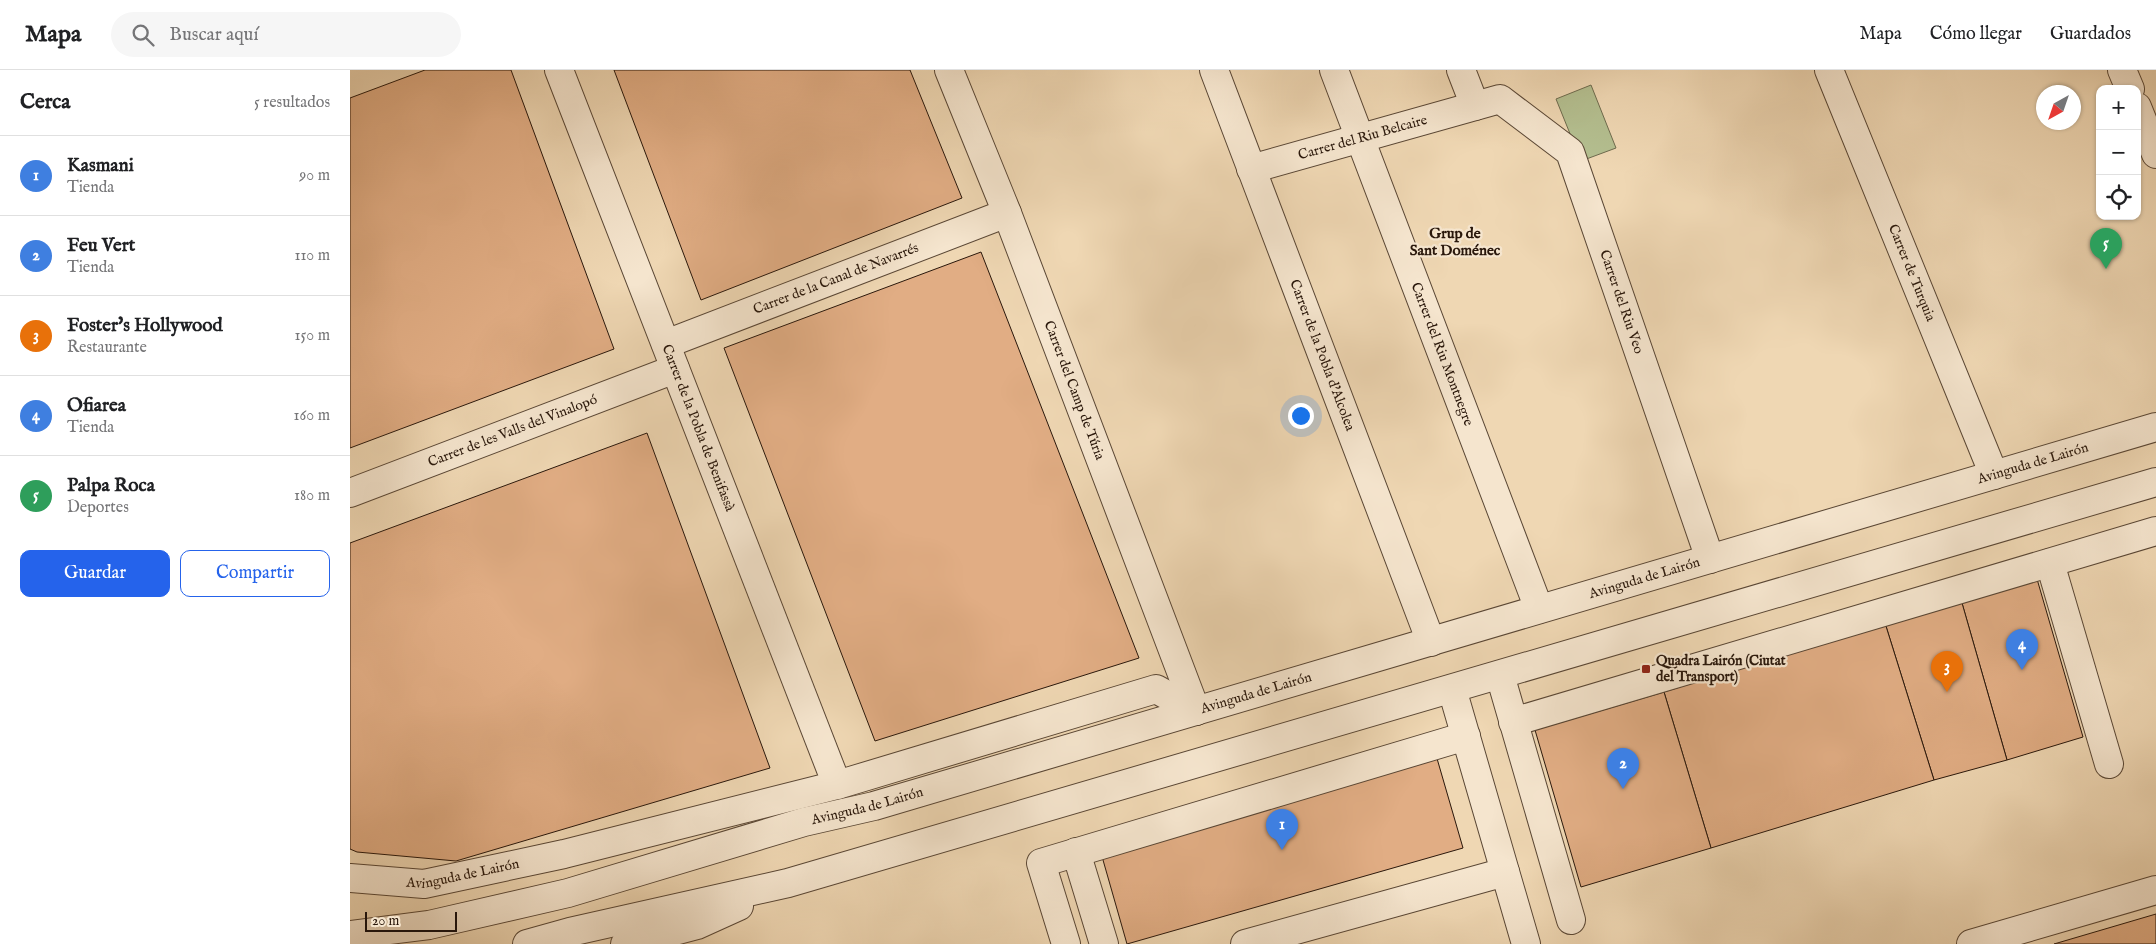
<!DOCTYPE html>
<html lang="es">
<meta charset="utf-8">
<style>
:root{--surface:#fff;--page:#f6f6f6;--text:#202124;--muted:#757577;--line:#e0e0e0;--accent:#2563eb}
body{margin:0;font-family:"IM FELL English",serif;background:var(--page);color:var(--text)}
.controls{position:absolute;right:15px;top:15px;display:grid;overflow:hidden;border-radius:10px;box-shadow:0 1px 4px #0004}
.controls button{width:45px;height:45px;display:grid;place-items:center;padding:0;border:0;border-bottom:1px solid var(--line);background:var(--surface);color:var(--text);font:25px sans-serif}
.compass{position:absolute;left:1686px;top:15px;width:45px;height:45px;border-radius:50%;background:var(--surface);box-shadow:0 1px 4px #0004;rotate:220deg}
.scale{position:absolute;left:15px;bottom:12px;width:92px;box-sizing:border-box;padding-left:5px;border:2px solid #29170b;border-top:0;font-size:14px;line-height:18px;white-space:nowrap;color:#29170b;-webkit-text-stroke:4px #f5e5ce;paint-order:stroke}
.you{position:absolute;left:950px;top:345px;width:18px;height:18px;margin:-12px;border:4px solid #fff;border-radius:50%;background:#1a73e8;box-shadow:0 0 0 8px #1a73e833}
.badge{display:grid;place-items:center;width:32px;height:32px;border-radius:50%;background:var(--accent);color:#fff;font-size:16px;font-weight:700}
.pin{position:absolute;translate:-50% -41px;filter:drop-shadow(0 1px 2px #0008)}
.pin::after{content:'';position:absolute;top:26px;width:18px;height:15px;background:inherit;clip-path:polygon(0 0,100% 0,50% 100%)}
.list{margin:0;padding:0;list-style:none}
h2{display:flex;justify-content:space-between;align-items:center;height:65px;margin:0;padding:0 20px;font-size:21px}
h2 small{font-size:16px;font-weight:400;color:var(--muted)}
.list li{display:grid;grid-template-columns:32px 1fr auto;gap:15px;align-items:center;box-sizing:border-box;height:80px;padding:0 20px;border-top:1px solid var(--line)}
.list b{display:block;font-size:19px;white-space:nowrap}
.list p{margin:0;font-size:16px;white-space:nowrap;color:var(--muted)}
.list em{font-size:16px;font-style:normal;color:var(--muted)}
.actions{display:flex;gap:10px;padding:15px 20px}
.actions a{flex:1;padding:11px 0;border:1px solid var(--accent);border-radius:10px;text-align:center;font-size:18px;color:var(--accent)}
.actions .main{background:var(--accent);color:#fff}
.icon{flex:none;width:28px;height:28px;fill:none;stroke:currentColor;stroke-width:2;stroke-linecap:round;stroke-linejoin:round}
.map{position:relative;flex:none;width:1806px;height:874px;overflow:hidden}
header{display:flex;align-items:center;gap:30px;box-sizing:border-box;height:70px;padding:0 25px;background:var(--surface);border-bottom:1px solid var(--line)}
header strong{font-size:24px}
nav{display:flex;gap:28px;margin-inline-start:auto;font-size:18px}
.search{width:350px;height:45px;background:var(--page);display:flex;align-items:center;gap:12px;box-sizing:border-box;padding:0 18px;border-radius:28px;color:var(--muted);font-size:19px}
main{display:flex}
aside{flex:1;background:var(--surface)}
.map>svg:first-child{display:block}
.green{fill:#b4bf90;stroke:#6e6b4e}
.building{fill:#e1ad84;stroke:#29170b}
.lines{fill:none;stroke-linecap:round;stroke-linejoin:round}
.minor-casing{stroke:#5a4735;stroke-width:30}
.minor{stroke:#f5e5ce;stroke-width:28}
.poi-dot{fill:#8f2418;stroke:#f5e5ce;stroke-width:2}
.labels{text-anchor:middle;dominant-baseline:central;stroke-width:4.5;stroke-linejoin:round;paint-order:stroke}
.street-label{font-size:14px;fill:#29170b;stroke:#f5e5ce}
.poi-label{font-size:14px;font-weight:bold;fill:#29170b;stroke:#f5e5ce;text-anchor:start}
.neighbourhood-label{font-size:15px;font-weight:bold;fill:#29170b;stroke:#f5e5ce}
</style>
<header>
<strong>Mapa</strong>
<div class="search"><svg class="icon" aria-label="search" viewBox="0 0 24 24"><circle cx="10" cy="10" r="6"/><path d="M15 15l6 6"/></svg>Buscar aquí</div>
<nav><a>Mapa</a><a>Cómo llegar</a><a>Guardados</a></nav>
</header>
<main>
<aside>
<h2>Cerca<small>5 resultados</small></h2>
<ul class="list">
<li><span class="badge" style="background:#3f7fe0">1</span><div><b>Kasmani</b><p>Tienda</p></div><em>90 m</em></li>
<li><span class="badge" style="background:#3f7fe0">2</span><div><b>Feu Vert</b><p>Tienda</p></div><em>110 m</em></li>
<li><span class="badge" style="background:#e8710a">3</span><div><b>Foster's Hollywood</b><p>Restaurante</p></div><em>150 m</em></li>
<li><span class="badge" style="background:#3f7fe0">4</span><div><b>Ofiarea</b><p>Tienda</p></div><em>160 m</em></li>
<li><span class="badge" style="background:#2e9e5b">5</span><div><b>Palpa Roca</b><p>Deportes</p></div><em>180 m</em></li>
</ul>
<div class="actions"><a class="main">Guardar</a><a>Compartir</a></div>
</aside>
<div class="map">
<svg width="1806" height="874" viewBox="0 0 1806 874">
<rect width="100%" height="100%" fill="#efd7b3"/>
<filter id="stains"><feTurbulence type="fractalNoise" baseFrequency=".004" numOctaves="4"/><feColorMatrix values="0 0 0 0 .2 0 0 0 0 .09 0 0 0 0 .02 0 0 0 .5 -.17"/></filter>
<radialGradient id="worn" r=".72"><stop offset=".6" stop-color="#630" stop-opacity="0"/><stop offset="1" stop-color="#630" stop-opacity=".3"/></radialGradient>
<polygon class="green" points="1241,15 1266,78 1231,91 1206,29"/>
<g class="building">
<polygon points="75,0 161,0 264,279 0,378 0,28"/>
<polygon points="264,0 560,0 612,128 351,230"/>
<polygon points="631,182 789,588 525,671 374,278"/>
<polygon points="297,363 420,698 106,791 7,782 0,779 0,473"/>
<polygon points="1687,509 1733,667 1657,690 1612,533"/>
<polygon points="1612,533 1657,690 1584,710 1535,553"/>
<polygon points="1535,553 1584,710 1361,778 1314,622"/>
<polygon points="1314,622 1361,778 1231,817 1185,660"/>
<polygon points="1086,685 1113,778 777,874 751,783"/>
<polygon points="1806,844 1806,874 1704,874"/>
</g>
<g class="lines">
<defs>
<g id="minor">
<path id="s1" d="M209 0 487 715"/>
<path id="s2" d="M599 0 657 143 846 641"/>
<path id="s3" d="M864 0 1081 572"/>
<path id="s4" d="M984 0 1189 539"/>
<polyline points="1111,0 1125,36"/>
<path id="s5" d="M1479 0 1644 405"/>
<polyline points="1772,0 1780,19"/>
<polyline points="1787,37 1806,84"/>
<path id="s6" d="M901 99 1150 29 1220 82 1360 489"/>
<path id="s7" d="M316 274 657 143"/>
<path id="s8" d="M0 423 325 299"/>
<polyline points="1700,493 1759,694"/>
<polyline points="1150,605 1221,850"/>
<polyline points="1102,619 1176,874"/>
<polyline points="1163,652 1806,461"/>
<polyline points="726,782 754,874"/>
<path id="s9" d="M0 808 74 814 214 784 487 715 806 619 846 641"/>
<path id="s10" d="M0 865 79 855 218 823 454 752 524 736 1806 357"/>
<polyline points="177,874 220,862 438,813 1806,412"/>
<polyline points="275,874 347,855 389,836"/>
<polyline points="716,874 691,793 1116,666"/>
<polyline points="895,874 1155,802"/>
<polyline points="1621,874 1806,820"/>
</g>
</defs>
<use href="#minor" class="minor-casing"/>
<use href="#minor" class="minor"/>
</g>
<rect class="poi-dot" x="1291" y="594" width="10" height="10" rx="2.5"/>
<g class="labels">
<g class="street-label">
<text stroke="none"><textPath href="#s6" startOffset="116">Carrer del Riu Belcaire</textPath></text>
<text stroke="none"><textPath href="#s5" startOffset="219">Carrer de Turquia</textPath></text>
<text stroke="none"><textPath href="#s7" startOffset="182">Carrer de la Canal de Navarrés</textPath></text>
<text stroke="none"><textPath href="#s6" startOffset="505">Carrer del Riu Veo</textPath></text>
<text stroke="none"><textPath href="#s4" startOffset="304">Carrer del Riu Montnegre</textPath></text>
<text stroke="none"><textPath href="#s3" startOffset="305">Carrer de la Pobla d'Alcolea</textPath></text>
<text stroke="none"><textPath href="#s2" startOffset="344">Carrer del Camp de Túria</textPath></text>
<text stroke="none"><textPath href="#s1" startOffset="384">Carrer de la Pobla de Benifassà</textPath></text>
<text stroke="none"><textPath href="#s8" startOffset="174">Carrer de les Valls del Vinalopó</textPath></text>
<text stroke="none"><textPath href="#s10" startOffset="1749">Avinguda de Lairón</textPath></text>
<text stroke="none"><textPath href="#s10" startOffset="1344">Avinguda de Lairón</textPath></text>
<text stroke="none"><textPath href="#s10" startOffset="939">Avinguda de Lairón</textPath></text>
<text stroke="none"><textPath href="#s10" startOffset="534">Avinguda de Lairón</textPath></text>
<text stroke="none"><textPath href="#s9" startOffset="114">Avinguda de Lairón</textPath></text>
</g>
<g class="poi-label">
<text x="1306" y="591">Quadra Lairón (Ciutat<tspan x="1306" dy="16">del Transport)</tspan></text>
</g>
<g class="neighbourhood-label">
<text x="1105" y="163">Grup de<tspan x="1105" dy="17">Sant Doménec</tspan></text>
</g>
</g>
<rect width="100%" height="100%" filter="url(#stains)"/>
<rect width="100%" height="100%" fill="url(#worn)"/>
</svg>
<div class="controls">
<button>+</button>
<button>−</button>
<button><svg class="icon" aria-label="locate" viewBox="0 0 24 24"><circle cx="12" cy="12" r="6"/><path d="M12 2v4M12 18v4M2 12h4M18 12h4"/></svg></button>
</div>
<svg class="compass" viewBox="-18 -18 36 36"><path d="M0-13l5 13h-10z" fill="#e53935"/><path d="M0 13l5-13h-10z" fill="#757577"/></svg>
<div class="scale">20 m</div>
<div class="you"></div>
<div class="pin badge" style="left:932px;top:780px;background:#3f7fe0">1</div>
<div class="pin badge" style="left:1273px;top:719px;background:#3f7fe0">2</div>
<div class="pin badge" style="left:1597px;top:622px;background:#e8710a">3</div>
<div class="pin badge" style="left:1672px;top:600px;background:#3f7fe0">4</div>
<div class="pin badge" style="left:1756px;top:199px;background:#2e9e5b">5</div>
</div>
</main>
